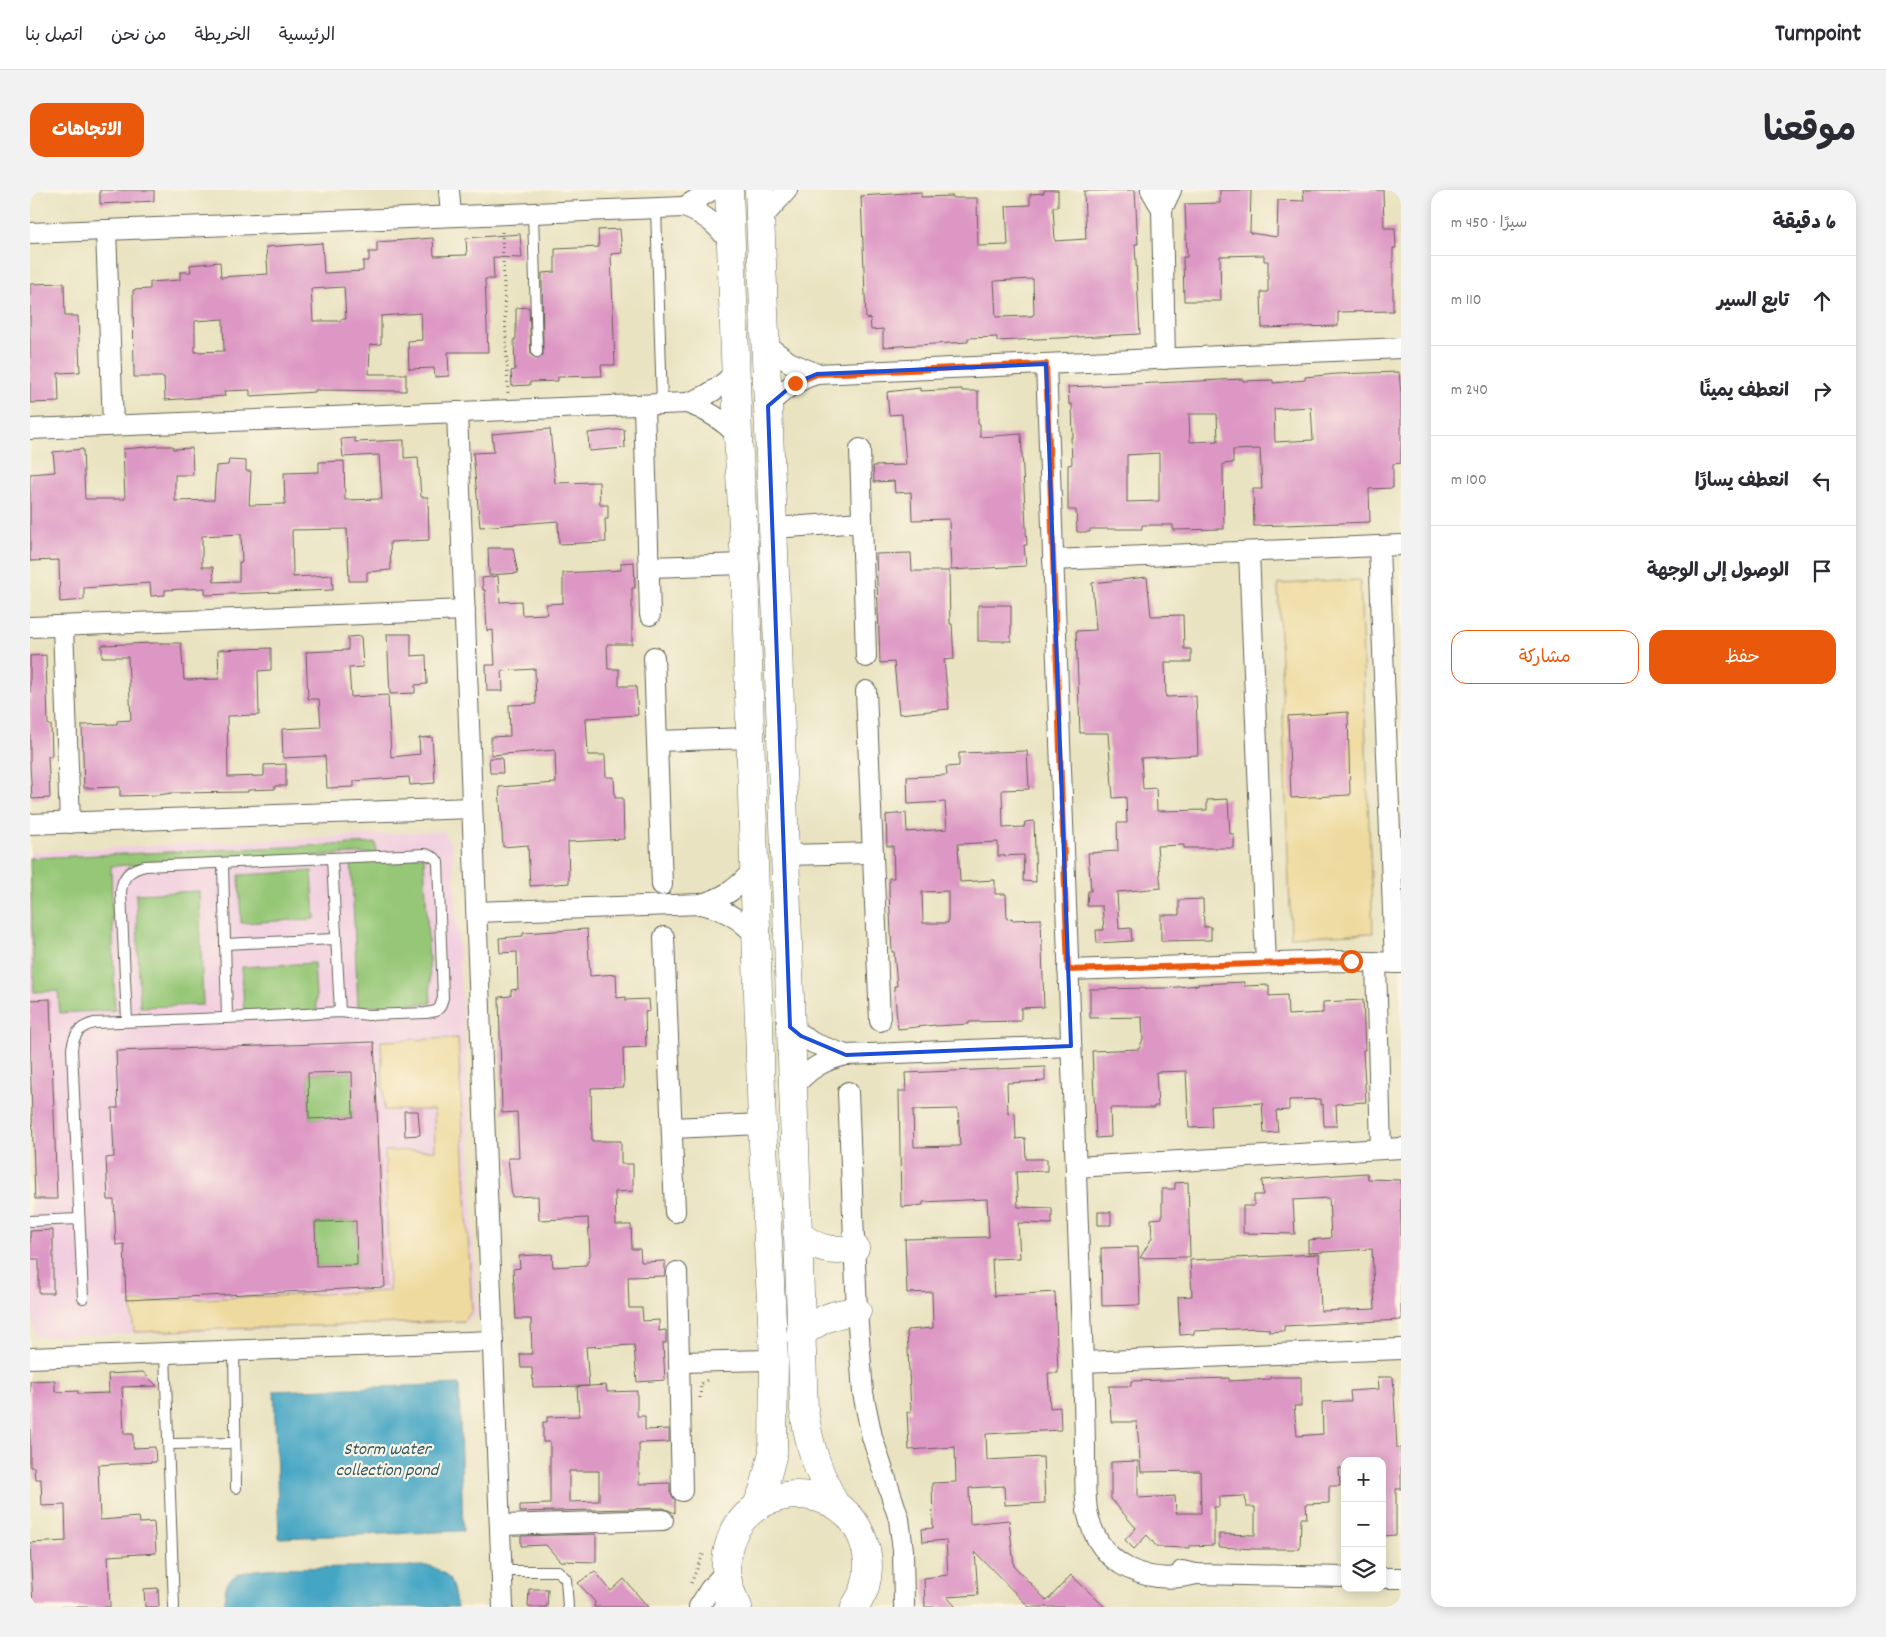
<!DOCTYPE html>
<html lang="ar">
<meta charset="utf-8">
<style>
:root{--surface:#fff;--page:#f2f2f3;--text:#2b2b33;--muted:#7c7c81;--line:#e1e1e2;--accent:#ea580c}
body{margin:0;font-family:Dekko,"Playpen Sans Arabic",sans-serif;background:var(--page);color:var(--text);direction:rtl}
.controls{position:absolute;right:15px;bottom:15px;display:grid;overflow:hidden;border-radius:10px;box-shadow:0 2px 12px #0003}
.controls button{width:45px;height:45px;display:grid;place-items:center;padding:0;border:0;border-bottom:1px solid var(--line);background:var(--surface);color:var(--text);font:25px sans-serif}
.stop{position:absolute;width:15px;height:15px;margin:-11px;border:4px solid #ea580c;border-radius:50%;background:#fff}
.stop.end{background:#ea580c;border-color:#fff;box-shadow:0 1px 5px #0008}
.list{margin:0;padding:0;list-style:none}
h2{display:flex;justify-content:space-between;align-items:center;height:65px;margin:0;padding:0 20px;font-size:21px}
h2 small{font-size:16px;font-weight:400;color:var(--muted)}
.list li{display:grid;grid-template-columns:32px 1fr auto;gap:15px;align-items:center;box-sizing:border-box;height:90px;padding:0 20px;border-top:1px solid var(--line)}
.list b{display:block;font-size:19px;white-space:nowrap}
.list em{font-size:16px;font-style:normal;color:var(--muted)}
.actions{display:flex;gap:10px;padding:15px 20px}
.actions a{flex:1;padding:11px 0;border:1px solid var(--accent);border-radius:15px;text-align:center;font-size:18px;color:var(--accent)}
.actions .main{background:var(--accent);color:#fff}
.icon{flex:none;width:28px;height:28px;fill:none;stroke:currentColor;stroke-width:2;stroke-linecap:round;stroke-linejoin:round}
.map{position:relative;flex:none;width:1371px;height:1417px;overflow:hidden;direction:ltr;border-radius:15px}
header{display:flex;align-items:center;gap:30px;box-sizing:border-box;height:70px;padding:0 25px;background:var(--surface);border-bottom:1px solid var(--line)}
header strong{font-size:24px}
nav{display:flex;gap:28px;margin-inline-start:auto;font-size:18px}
.intro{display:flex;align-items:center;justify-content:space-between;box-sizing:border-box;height:120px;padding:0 30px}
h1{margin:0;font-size:35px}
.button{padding:12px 22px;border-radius:15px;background:var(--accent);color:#fff;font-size:18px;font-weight:700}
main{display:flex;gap:30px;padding:0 30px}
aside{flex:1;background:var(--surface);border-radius:15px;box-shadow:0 2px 12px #0003}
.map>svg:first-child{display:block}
.built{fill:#f2cfe0;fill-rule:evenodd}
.green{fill:#96c777;stroke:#59724a}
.sand{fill:#eeda9e;stroke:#857b5d}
.water{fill:#44a6c4;stroke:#306170}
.building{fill:#dd97c4;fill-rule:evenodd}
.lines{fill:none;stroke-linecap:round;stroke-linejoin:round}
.service-casing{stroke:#646256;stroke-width:12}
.minor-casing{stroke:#646256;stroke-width:22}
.secondary-casing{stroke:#646256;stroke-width:29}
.motorway-casing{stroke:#646256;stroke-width:29}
.path{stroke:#646256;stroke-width:3;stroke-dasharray:1 4;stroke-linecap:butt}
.service{stroke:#fff;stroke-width:10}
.minor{stroke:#fff;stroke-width:20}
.secondary{stroke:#fff;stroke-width:28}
.motorway{stroke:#fff;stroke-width:28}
.route{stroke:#ea580c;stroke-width:6}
.marked{fill:none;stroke:#1d4ed8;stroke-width:4;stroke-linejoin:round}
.labels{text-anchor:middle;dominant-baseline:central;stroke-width:4.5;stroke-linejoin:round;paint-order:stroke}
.water-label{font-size:18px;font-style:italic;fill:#2e5a68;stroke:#fcf5e5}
</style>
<header>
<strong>Turnpoint</strong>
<nav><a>الرئيسية</a><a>الخريطة</a><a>من نحن</a><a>اتصل بنا</a></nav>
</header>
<div class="intro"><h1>موقعنا</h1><a class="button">الاتجاهات</a></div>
<main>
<aside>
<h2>6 دقيقة<small>سيرًا · 450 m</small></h2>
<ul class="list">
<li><svg class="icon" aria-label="ahead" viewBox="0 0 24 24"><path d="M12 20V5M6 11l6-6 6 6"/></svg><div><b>تابع السير</b></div><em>110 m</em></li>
<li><svg class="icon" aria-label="right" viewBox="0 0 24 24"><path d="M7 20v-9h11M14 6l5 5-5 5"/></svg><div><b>انعطف يمينًا</b></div><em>240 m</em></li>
<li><svg class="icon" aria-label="left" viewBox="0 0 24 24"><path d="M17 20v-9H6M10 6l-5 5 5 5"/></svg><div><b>انعطف يسارًا</b></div><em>100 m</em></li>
<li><svg class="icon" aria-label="arrive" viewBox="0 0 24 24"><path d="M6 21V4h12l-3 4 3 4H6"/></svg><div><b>الوصول إلى الوجهة</b></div></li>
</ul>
<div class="actions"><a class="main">حفظ</a><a>مشاركة</a></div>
</aside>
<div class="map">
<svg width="1371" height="1417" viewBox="0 0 1371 1417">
<rect width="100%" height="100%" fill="#fcf5e5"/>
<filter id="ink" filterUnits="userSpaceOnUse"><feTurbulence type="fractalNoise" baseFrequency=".02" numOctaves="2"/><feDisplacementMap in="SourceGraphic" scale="10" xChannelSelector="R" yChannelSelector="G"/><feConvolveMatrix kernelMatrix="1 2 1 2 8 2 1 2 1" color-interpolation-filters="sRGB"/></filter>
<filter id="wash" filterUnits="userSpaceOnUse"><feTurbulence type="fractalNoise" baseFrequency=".0096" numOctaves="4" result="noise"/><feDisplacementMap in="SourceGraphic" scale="20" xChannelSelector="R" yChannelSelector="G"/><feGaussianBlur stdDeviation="1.12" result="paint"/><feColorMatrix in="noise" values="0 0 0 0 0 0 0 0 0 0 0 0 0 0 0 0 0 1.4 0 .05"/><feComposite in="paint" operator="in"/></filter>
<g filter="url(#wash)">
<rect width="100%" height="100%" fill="#e9e3c1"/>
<path class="built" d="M413 641 422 656 434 842 447 1125 436 1132 5 1147 0 1093V1032L5 1009 0 868V662ZM345 663 81 676 85 820 30 823 28 801 1 668Z"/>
<g class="green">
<polygon points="346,653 346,663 81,676 85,820 30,823 28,801 4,802 0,668"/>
<polygon points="394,666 401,813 328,817 321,669"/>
<polygon points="282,681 285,729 211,733 209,685"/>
<polygon points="169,701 173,815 110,817 106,704"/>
<polygon points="284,773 287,821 214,825 212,777"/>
<polygon points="322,882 323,927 279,929 278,883"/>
<polygon points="326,1031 327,1075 286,1076 285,1032"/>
</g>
<g class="sand">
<polygon points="1330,390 1343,743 1261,747 1248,394"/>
<polygon points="428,848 442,1121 434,1131 104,1142 101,1112 359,1101 355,961 405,960 404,920 354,920 351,851"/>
</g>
<g class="water">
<polygon points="429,1194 433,1341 249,1348 244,1201"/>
<path d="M401 1376C425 1388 421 1393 427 1417H195C195 1411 194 1403 196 1397 202 1378 232 1380 248 1378Z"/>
</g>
<g id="blocks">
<g class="building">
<polygon points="70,0 124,0 124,11 70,14"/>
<path d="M1014 0H1028V17H1023L1025 51 1056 49 1054 1 1105 0 1108 54H1105L1110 144 967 151V147L938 148V152L853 157V139L841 140 840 128 836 129 831 6 891 2V7L923 6V8H947L948 56 978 55 976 16 1000 15V4L1014 3ZM1003 89 1004 124 1002 126 966 127 964 91Z"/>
<polygon points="1190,0 1221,0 1220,43 1247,47 1248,10 1274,11 1273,0 1353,0 1354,38 1365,38 1366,58 1363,58 1363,121 1308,122 1308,136 1232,138 1231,102 1238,102 1238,71 1234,71 1234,65 1190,66 1191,111 1154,111 1153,67 1157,67 1155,14 1190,13"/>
<polygon points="590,39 592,63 581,64 585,175 571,175 572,186 528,187 528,191 500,192 500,195 482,196 481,181 485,180 484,149 486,149 486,118 499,117 501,165 508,169 513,165 512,83 525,82 525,59 569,57 568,40"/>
<path d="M490 44 492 68 463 67 464 89H455L458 162H418L419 186 405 187 404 178 379 179 378 151 392 150 391 123 351 126V154L340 155 339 184H376V201L285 200V202L220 206V200L194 201 195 206 135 210 134 187H104L103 100 120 99V92L150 90V82H161L160 75 190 72 191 87 238 84 236 57 292 53 294 83 333 81V71H339V62H347V52L403 48 404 66 437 65 436 48ZM314 97 316 129H311V131H283L281 99ZM193 129 194 161 165 162V131Z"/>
<polygon points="34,93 35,126 48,126 50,182 28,183 29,212 0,213 0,94"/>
<path d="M1369 182 1371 204V273L1363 274V298L1339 299 1340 332 1224 336 1223 299H1232L1230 259 1203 260V273L1193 274 1194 339 1143 340V335H1112V339H1060V342H1047L1046 320H1038V275L1042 274 1041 247H1043L1042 214H1039L1038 197 1213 189V191L1243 190V193L1275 190V187L1306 184ZM1281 217 1283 250 1245 252 1244 219ZM1159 224H1187L1188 251 1160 252ZM1129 263V311L1097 312V265Z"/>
<polygon points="890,198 890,201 932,199 932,201 948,201 948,234 950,234 950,247 991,244 997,355 994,355 996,376 921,380 919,329 882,330 881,302 865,303 864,291 844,292 843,276 876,275 872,224 859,225 857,202"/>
<polygon points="520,239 525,293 569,292 570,315 578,315 578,329 575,329 576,352 529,354 528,331 450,337 443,263 464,262 462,244"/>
<polygon points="594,239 595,258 559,261 558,243"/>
<path d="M325 248V252L374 250V268L388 267 391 307H398L399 350 360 352 361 380 337 382V391H319L317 339 262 340 263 387 302 385 303 400 175 405V398L135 400V405L121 406 120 393 54 398V410L30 412 29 370 0 371V284L25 282 23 262 53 259 55 309H95L93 259 128 256H143V259L162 258 163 285H145V311L184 310 186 276 198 275 199 270 216 271V281H221L219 315 255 314 254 283 289 282V272L314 271 315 310 352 309 349 265 313 267 311 249ZM211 344 212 372H209V391L184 392 183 377H172V346Z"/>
<polygon points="458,358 483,358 488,383 459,385"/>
<polygon points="881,363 882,381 919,381 920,434 922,434 924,469 914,470 919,519 869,524 864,472 850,473 846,364"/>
<polygon points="604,372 605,398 602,398 602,454 577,454 578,479 589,479 589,496 606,496 608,525 556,528 558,565 575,565 576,587 584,587 585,608 593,608 594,649 538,652 539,693 500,696 498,655 473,657 469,597 526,593 525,560 461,565 461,547 480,546 479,515 506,514 505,479 472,481 473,501 457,501 456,475 465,475 463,440 457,441 455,400 453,400 452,388 468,386 470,412 491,411 492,425 517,424 516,414 533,413 533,383 591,380 591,373"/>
<polygon points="1117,387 1121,426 1153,425 1154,459 1161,459 1161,472 1135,472 1136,507 1166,506 1168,565 1111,568 1113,599 1126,598 1127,621 1177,620 1177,610 1198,609 1200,644 1204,644 1204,658 1154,658 1154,655 1127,656 1131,698 1087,702 1089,739 1101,738 1102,751 1067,753 1066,740 1074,740 1072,716 1057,716 1058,701 1061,701 1058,663 1088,661 1087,633 1097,633 1096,607 1083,608 1078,543 1050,543 1046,441 1066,440 1062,393"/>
<rect x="948" y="415" width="33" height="36"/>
<polygon points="357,444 381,444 381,466 396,465 397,494 385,495 385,503 360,504"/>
<polygon points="331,446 333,477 319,478 321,507 358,505 361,567 390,564 389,548 402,547 405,593 380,595 379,587 324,591 324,597 297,598 295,566 253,568 252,539 291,537 289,509 278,509 276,462 318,460 318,447"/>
<polygon points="124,453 151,453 154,490 189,489 188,460 241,458 241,480 228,481 229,525 197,526 198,587 234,586 234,575 256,574 256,596 245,596 245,599 218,600 218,602 142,603 128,605 90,606 90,597 54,598 52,535 87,534 87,531 101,530 98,467 72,467 72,455"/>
<polygon points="16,465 18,535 21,535 22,566 18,566 20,608 2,609 0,575 0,466"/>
<polygon points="1318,522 1320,605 1261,608 1258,526"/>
<path d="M997 561 999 599 972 600 973 638 994 637 995 632 1004 631 1006 692 993 691 994 665 968 666V652L928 654 930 692 965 690V704H976L977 729 982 728V730L1011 729 1014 817 991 818V831L939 832V834L905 836V835L868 839 864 796H867L864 762H862L859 703V688H864L863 656H857L856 625 876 623 877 642 917 639 915 612 878 614 877 587 917 585 916 577 929 576V563ZM918 701V733H893L892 702Z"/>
<polygon points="459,568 472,568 473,583 460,583"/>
<polygon points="1173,709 1174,737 1181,737 1181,750 1131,751 1131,725 1149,725 1149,710"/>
<polygon points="557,739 560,786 586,784 587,808 596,807 596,810 619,809 620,821 615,822 616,857 593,858 594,897 561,898 562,951 591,951 591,974 603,974 603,1001 585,1002 586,1035 601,1035 602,1059 610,1059 611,1072 635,1071 635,1086 598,1087 599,1118 612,1118 613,1131 629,1130 629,1141 636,1140 636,1153 633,1153 635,1190 607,1192 604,1155 556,1157 559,1196 503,1197 502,1178 491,1178 490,1164 502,1164 501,1129 486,1129 483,1079 490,1078 489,1066 522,1064 523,1077 556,1075 560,1065 558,1028 509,1030 508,1006 482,1007 478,968 489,968 487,922 472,923 469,807 481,806 481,800 488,799 487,762 470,763 469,748 493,746 493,743"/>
<polygon points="1214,792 1214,796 1239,795 1239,806 1257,805 1258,825 1293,823 1293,812 1333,810 1335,860 1333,860 1336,912 1306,914 1307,936 1294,936 1293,914 1291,915 1291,909 1259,910 1259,920 1246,921 1248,942 1234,943 1232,913 1181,916 1182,937 1159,938 1156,881 1126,882 1128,916 1124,916 1124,918 1080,918 1081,947 1066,948 1062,861 1109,859 1113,849 1112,827 1060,828 1060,799 1136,798 1169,795 1168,794"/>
<polygon points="20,809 27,1009 5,1009 0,868 0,810"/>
<path d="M344 852 355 1097 96 1110 94 1054 86 1055 84 1010H78L76 968 84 967 82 918H88L86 861ZM322 882 323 927 279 929 278 883ZM326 1031 327 1075 286 1076 285 1032Z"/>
<path d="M1015 877V891L977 893 978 924 985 923 986 949 995 948 996 969H1017V981L986 982 988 1017 1022 1018V1034L988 1033 990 1068 962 1069 964 1106 1025 1102 1028 1183H1018L1020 1218 1030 1217 1031 1240 956 1244 957 1270 1013 1267 1015 1313 975 1315 974 1296 939 1298 940 1334 979 1330 984 1376 1017 1411 1041 1385 1075 1417H999L945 1362 948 1405 917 1407 926 1417H895L894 1388 918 1385 916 1350 893 1352 892 1339 903 1338 902 1293 926 1292 925 1257 879 1260 877 1222H881L877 1140 903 1138 902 1102 877 1103 875 1049 959 1047 957 1009 893 1012V1015L871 1017 869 901H876L875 883ZM928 919 930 956 884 957 883 920Z"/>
<polygon points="374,921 388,921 390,945 375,946"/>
<polygon points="1337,983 1338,989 1371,990 1371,1130 1254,1136 1254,1141 1239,1142 1239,1139 1226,1138 1164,1141 1164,1144 1150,1145 1148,1107 1162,1106 1160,1070 1289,1064 1291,1121 1345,1119 1342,1059 1278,1063 1278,1050 1301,1048 1299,1008 1263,1010 1265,1044 1213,1043 1213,1016 1224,1016 1224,1005 1233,1005 1232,990"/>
<polygon points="1158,992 1160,1067 1110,1068 1122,1048 1121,1029 1132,1028 1132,999 1145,999 1145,993"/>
<rect x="1068" y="1022" width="13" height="13"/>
<polygon points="23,1040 23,1103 9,1103 9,1069 0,1069 0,1041"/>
<polygon points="1108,1057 1110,1115 1072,1116 1071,1058"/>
<polygon points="113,1182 127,1196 92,1197 94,1244 103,1244 103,1258 125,1257 126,1272 68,1275 70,1330 109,1327 110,1333 124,1332 126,1363 78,1366 80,1417 3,1417 0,1353 36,1351 35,1315 12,1316 11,1289 5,1289 4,1277 0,1277 0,1191 25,1190 25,1202 48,1201 48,1204 79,1203 78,1184"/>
<polygon points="1240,1187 1271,1187 1271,1216 1264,1216 1267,1246 1293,1244 1292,1212 1321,1211 1320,1201 1349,1199 1348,1187 1363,1187 1367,1258 1371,1258 1371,1299 1366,1299 1366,1345 1353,1346 1352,1271 1315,1271 1315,1278 1309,1278 1310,1296 1299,1296 1299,1313 1276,1314 1277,1328 1271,1328 1270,1359 1226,1359 1189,1357 1189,1344 1225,1345 1225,1317 1216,1317 1215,1306 1189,1307 1189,1317 1184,1317 1184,1355 1159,1356 1159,1358 1127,1357 1117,1345 1104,1359 1095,1350 1106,1338 1081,1309 1081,1272 1108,1271 1108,1308 1145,1306 1146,1323 1171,1323 1170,1281 1111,1282 1107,1232 1081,1232 1079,1196 1101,1196 1101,1191 1199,1188 1199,1191 1240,1189"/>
<path d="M576 1195 577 1202 607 1201V1226H615V1240L639 1239V1252L609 1253V1294L640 1293V1302L645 1310V1323L633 1318 490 1322V1315L520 1314V1252H513V1232H517V1227L549 1226 547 1197ZM539 1281H569V1311L539 1312Z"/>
<polygon points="566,1344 566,1372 530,1371 516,1355 491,1356 491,1346"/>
<polygon points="565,1381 581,1401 594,1389 618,1417 564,1417 565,1412 548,1393"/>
<polygon points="128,1398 129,1417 115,1417 114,1399"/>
<polygon points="499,1399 518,1399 517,1417 498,1417"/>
</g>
</g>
</g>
<g filter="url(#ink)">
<use href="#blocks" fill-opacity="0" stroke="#646256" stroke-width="1"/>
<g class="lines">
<defs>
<g id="service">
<polyline points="626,18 632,214"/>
<polyline points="503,23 507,162"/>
<polyline points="302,669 310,822"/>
<polyline points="193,674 197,827"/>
<polyline points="195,754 305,749"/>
<polyline points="0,1031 49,1029"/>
<path d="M53 1108 42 859C44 844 49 837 64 833L220 827 310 822 338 825 396 823 406 821 410 817 413 808 408 672 405 668 396 664 115 676C100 679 92 687 91 702L97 831"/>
<polyline points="204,1160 206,1298"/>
<polyline points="135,1163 144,1417"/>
<polyline points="139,1254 205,1253"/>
<polyline points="472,1381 528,1381 536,1389 538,1417"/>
</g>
<g id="minor">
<polyline points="419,0 421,26"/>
<polyline points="1121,0 1132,19"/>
<polyline points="654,17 682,0"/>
<polyline points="730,30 757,0"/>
<polyline points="76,40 83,235"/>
<path d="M0 43 654 17C676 25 689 36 702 56"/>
<polyline points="735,154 759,172 787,184"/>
<polyline points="1135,169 1132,19 1141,0"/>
<path d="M1016 174 1053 1172C1054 1205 1055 1238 1055 1272 1056 1289 1054 1308 1058 1325 1070 1377 1118 1396 1166 1384"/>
<path d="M657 213C678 220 693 230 708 246"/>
<polyline points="614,215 620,425"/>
<path d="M738 216C752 200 767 190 787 184L1371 158"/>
<polyline points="427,222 473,1417"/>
<path d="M0 239 657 213C677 207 692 197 706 181"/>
<polyline points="830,259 836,467"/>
<polyline points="743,338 832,332"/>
<polyline points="1349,356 1365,773"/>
<polyline points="1219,362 1236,773"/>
<polyline points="1023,370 1371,355"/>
<polyline points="619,377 715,374"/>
<polyline points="33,436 40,633"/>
<polyline points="0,437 435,420"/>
<polyline points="624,467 632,695"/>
<polyline points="836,501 850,831"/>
<polyline points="627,551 719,548"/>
<polyline points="0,634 442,618"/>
<polyline points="755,665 843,663"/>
<path d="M671 714C694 719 711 729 727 747"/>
<path d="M447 722 671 714C694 708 708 698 723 680"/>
<polyline points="634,747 645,1022"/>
<polyline points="1346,772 1351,959"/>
<polyline points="1038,780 1305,771 1371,773"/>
<polyline points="760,837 783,853 816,865"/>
<path d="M762 899C777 880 793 870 816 865L1041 856"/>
<polyline points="818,902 827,1121 833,1203 842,1247 869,1329 873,1360 874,1417"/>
<polyline points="642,938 732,934"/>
<polyline points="1046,977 1371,958"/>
<polyline points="647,1082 652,1301"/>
<polyline points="0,1168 463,1151"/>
<polyline points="649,1172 744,1170"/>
<polyline points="1053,1172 1371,1159"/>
<polyline points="470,1335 633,1330"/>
<polyline points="1152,1381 1166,1384 1315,1387"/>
<polyline points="1352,1388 1371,1388"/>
<polyline points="669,1417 680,1399 695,1382"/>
</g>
<g id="secondary">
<polyline points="699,0 708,246 715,374 732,934 744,1170 743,1262 734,1298 727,1316"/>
<path d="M729 0 748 457 774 1220C779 1256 788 1282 805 1314"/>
<path d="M767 1043C785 1059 802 1063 825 1058"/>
<path d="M770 1145C788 1130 804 1123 827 1121"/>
<path d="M708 1417C696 1396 692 1375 700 1352 713 1310 765 1293 803 1314 831 1328 844 1367 835 1397 833 1404 828 1411 825 1417"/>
</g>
<polyline id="motorway" points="698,1417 700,1403"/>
</defs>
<use href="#service" class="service-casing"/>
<use href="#minor" class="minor-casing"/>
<use href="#secondary" class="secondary-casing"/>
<use href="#motorway" class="motorway-casing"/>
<g class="path">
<polyline points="472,42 478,203"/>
<polyline points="670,1208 671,1194 677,1190"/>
<polyline points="661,1393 674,1362"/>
</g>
<use href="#service" class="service"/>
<use href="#minor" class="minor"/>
<use href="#secondary" class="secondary"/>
<use href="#motorway" class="motorway"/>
</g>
</g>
<g class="lines" filter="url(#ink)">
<polyline class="route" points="765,193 787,184 1016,174 1038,780 1321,771"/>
</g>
<path class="marked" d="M1016 174 1041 856 816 865 771 846 760 837 738 216 765 193 787 184Z"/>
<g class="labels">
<g class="water-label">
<text x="357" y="1260">Storm water<tspan x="357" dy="21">collection pond</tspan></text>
</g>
</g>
</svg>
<div class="controls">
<button>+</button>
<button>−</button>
<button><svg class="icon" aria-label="layers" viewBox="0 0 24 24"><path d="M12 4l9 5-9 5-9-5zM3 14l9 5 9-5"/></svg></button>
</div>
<div class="stop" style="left:1321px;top:771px"></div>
<div class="stop end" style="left:765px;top:193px"></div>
</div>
</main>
